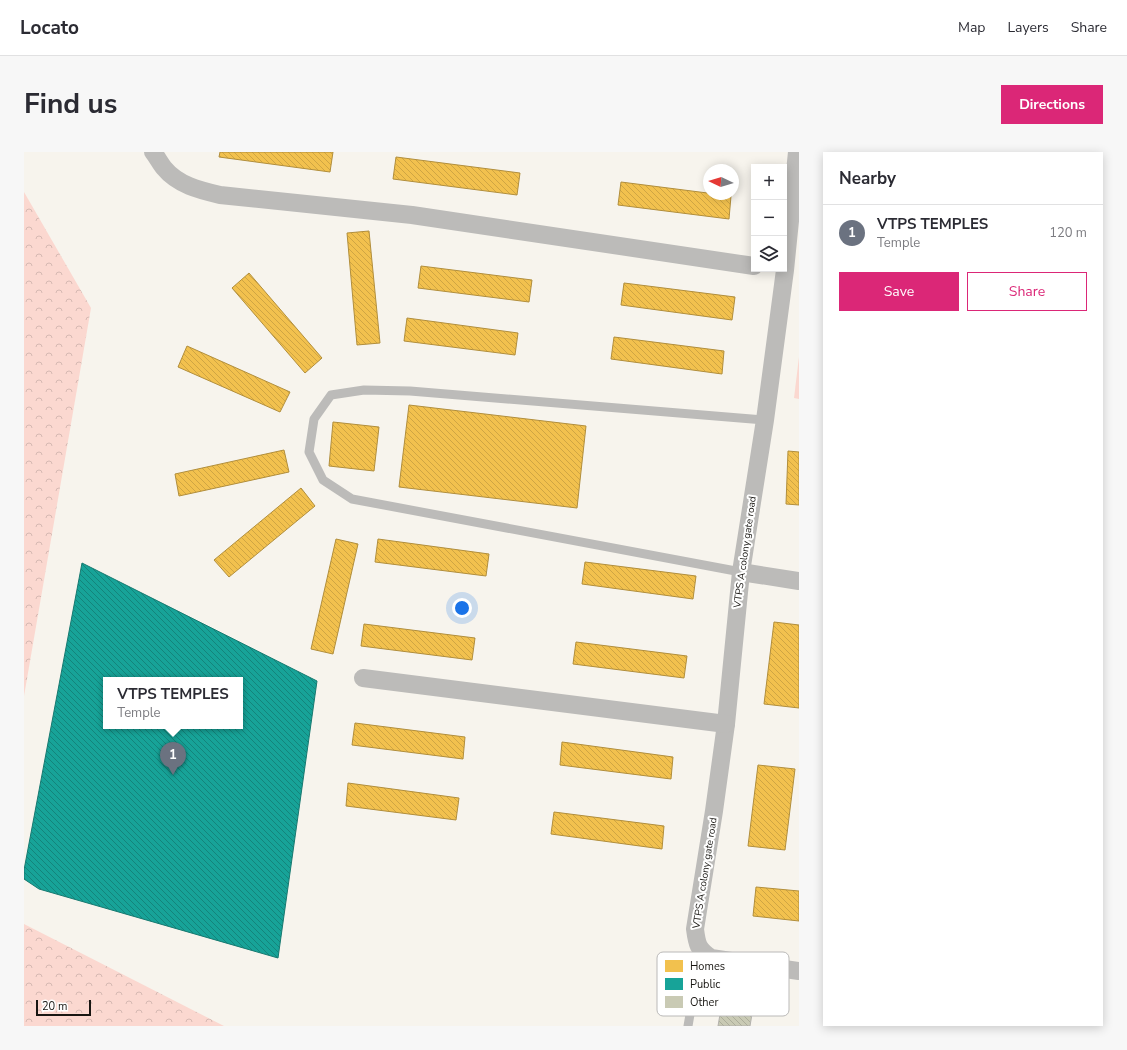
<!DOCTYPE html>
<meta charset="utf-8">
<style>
:root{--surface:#fff;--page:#f7f7f7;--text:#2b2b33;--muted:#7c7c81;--line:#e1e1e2;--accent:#db2777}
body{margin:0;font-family:"Nunito Sans",sans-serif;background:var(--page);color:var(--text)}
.controls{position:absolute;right:12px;top:12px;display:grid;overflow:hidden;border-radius:0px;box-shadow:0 2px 10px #0003}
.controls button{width:36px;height:36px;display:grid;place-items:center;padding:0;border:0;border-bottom:1px solid var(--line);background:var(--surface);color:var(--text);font:20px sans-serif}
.compass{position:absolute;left:679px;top:12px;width:36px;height:36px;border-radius:50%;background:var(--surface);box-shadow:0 2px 10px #0003;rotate:274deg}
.scale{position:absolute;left:12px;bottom:10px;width:55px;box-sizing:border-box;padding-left:4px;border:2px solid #181612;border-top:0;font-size:11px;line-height:14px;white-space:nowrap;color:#181612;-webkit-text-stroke:3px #fff;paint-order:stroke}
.you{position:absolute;left:438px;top:456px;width:14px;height:14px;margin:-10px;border:3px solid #fff;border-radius:50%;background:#1a73e8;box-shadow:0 0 0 6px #1a73e833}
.badge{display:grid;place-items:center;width:26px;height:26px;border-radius:50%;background:var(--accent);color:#fff;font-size:13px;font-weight:700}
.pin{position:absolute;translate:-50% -33px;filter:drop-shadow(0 1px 2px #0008)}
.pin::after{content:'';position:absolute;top:21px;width:14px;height:12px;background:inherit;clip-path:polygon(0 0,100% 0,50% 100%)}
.popup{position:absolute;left:79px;top:525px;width:140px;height:52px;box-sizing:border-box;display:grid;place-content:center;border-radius:0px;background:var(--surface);filter:drop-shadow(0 1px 3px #0005);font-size:13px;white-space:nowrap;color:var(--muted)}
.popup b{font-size:15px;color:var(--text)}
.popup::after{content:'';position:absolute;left:50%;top:100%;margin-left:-8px;border:8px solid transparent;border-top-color:var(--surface)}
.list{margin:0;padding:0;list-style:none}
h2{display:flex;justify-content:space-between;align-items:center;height:52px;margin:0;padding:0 16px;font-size:17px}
h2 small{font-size:13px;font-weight:400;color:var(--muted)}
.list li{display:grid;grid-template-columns:26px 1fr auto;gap:12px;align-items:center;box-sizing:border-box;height:56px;padding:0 16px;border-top:1px solid var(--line)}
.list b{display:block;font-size:15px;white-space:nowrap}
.list p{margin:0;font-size:13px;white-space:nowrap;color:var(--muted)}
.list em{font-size:13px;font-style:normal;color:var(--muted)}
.actions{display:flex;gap:8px;padding:12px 16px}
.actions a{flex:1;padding:9px 0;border:1px solid var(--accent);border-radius:0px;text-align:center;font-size:14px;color:var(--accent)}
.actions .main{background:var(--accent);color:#fff}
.icon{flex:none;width:22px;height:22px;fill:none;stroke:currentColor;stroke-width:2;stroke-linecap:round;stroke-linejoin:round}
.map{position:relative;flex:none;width:775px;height:874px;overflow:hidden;border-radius:0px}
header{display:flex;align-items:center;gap:24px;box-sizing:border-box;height:56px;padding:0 20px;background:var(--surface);border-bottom:1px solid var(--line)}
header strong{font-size:19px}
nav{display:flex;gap:22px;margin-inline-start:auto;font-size:14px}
.intro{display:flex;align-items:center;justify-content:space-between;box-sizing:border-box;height:96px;padding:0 24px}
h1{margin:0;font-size:28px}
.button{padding:10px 18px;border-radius:0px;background:var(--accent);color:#fff;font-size:14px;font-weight:700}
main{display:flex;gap:24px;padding:0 24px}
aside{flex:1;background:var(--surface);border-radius:0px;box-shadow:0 2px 10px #0003}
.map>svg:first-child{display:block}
.green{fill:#fbd8d0}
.forest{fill:url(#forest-crowns)}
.homes{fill:url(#homes-back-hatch);stroke:#b18e3c}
.public{fill:url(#public-back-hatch);stroke:#177970;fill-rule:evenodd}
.building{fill:url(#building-back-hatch);stroke:#b3b1ad}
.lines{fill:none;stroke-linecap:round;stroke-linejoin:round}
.service{stroke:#bcbbb9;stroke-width:9}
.minor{stroke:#bcbbb9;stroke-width:18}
.labels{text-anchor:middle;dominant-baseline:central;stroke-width:4;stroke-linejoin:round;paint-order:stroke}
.street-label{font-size:10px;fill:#181612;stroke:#fff}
.key{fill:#fff;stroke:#bab9b8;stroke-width:1}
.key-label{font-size:11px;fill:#181612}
</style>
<header>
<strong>Locato</strong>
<nav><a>Map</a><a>Layers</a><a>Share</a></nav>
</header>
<div class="intro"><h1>Find us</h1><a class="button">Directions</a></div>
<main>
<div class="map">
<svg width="775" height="874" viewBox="0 0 775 874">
<defs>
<pattern id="forest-crowns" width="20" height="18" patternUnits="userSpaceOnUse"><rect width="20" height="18" fill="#fbd8d0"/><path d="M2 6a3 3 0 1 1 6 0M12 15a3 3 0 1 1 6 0" fill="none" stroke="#d6b9b2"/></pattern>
<pattern id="homes-back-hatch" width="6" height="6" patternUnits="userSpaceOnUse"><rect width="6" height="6" fill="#f2c14e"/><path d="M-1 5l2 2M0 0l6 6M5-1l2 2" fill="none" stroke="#cfa543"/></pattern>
<pattern id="public-back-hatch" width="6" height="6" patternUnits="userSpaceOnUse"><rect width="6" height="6" fill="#17a398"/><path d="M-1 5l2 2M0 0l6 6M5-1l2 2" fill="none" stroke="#14847b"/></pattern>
<pattern id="building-back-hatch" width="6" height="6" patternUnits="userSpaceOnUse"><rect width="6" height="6" fill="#c9cab4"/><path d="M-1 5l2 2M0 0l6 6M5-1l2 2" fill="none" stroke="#acad9a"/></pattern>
</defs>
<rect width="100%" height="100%" fill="#f7f4ed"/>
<polygon class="green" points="775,205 775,247 770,246"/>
<g class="forest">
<polygon points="0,40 67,156 0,544"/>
<polygon points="0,772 200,874 0,874"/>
</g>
<g class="homes">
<polygon points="196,0 309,0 306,20 195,5"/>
<polygon points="372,5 496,21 493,43 369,27"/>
<polygon points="597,30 707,44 705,67 594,53"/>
<polygon points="345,79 356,191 333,193 323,81"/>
<polygon points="397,114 508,128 505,150 394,136"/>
<polygon points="225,121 298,206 281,221 208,136"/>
<polygon points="600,131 711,145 708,168 597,153"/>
<polygon points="383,166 494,181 491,203 380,189"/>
<polygon points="590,185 700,199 698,222 587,207"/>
<polygon points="163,194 266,240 256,260 154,215"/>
<polygon points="385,253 562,274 553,356 375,335"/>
<polygon points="309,270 355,275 350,319 305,314"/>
<polygon points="260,298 265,320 155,344 151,322"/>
<polygon points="764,299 775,300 775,353 762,352"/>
<polygon points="277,336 291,354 205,425 190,408"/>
<polygon points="312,387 334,392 309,502 287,497"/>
<polygon points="354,387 465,402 462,424 351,410"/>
<polygon points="561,410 672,424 669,447 558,432"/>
<polygon points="750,470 775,473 775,556 740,552"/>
<polygon points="340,472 451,486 448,508 337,494"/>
<polygon points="552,490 663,504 660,526 549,512"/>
<polygon points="331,571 441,585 439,607 328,593"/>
<polygon points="538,590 649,605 647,627 536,613"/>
<polygon points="734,613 771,617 761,698 724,694"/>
<polygon points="324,631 435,646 432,668 322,654"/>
<polygon points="530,660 640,674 638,697 527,682"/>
<polygon points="732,735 775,739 775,769 729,764"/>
</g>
<path class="public" d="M58 411 293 529 254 806 15 737 0 727V718ZM82 528H216V574H82Z"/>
<polygon class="building" points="699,845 730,850 726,874 694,874"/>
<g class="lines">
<g class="service">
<polyline points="717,420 328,347 299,328 285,300 290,267 307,243 340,238 386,239 741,268"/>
<polyline points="664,874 677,799"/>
</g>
<g class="minor">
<path d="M129 0C133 5 136 11 140 16 154 33 175 38 196 43L388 63 730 114"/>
<path d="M773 0 761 118 741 268 717 420 702 572 690 659 671 777C673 793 674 797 687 806L775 819"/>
<polyline points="717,420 775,429"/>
<polyline points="339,526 702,572"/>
</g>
</g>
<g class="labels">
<g class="street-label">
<text transform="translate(721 400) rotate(-82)">VTPS A colony gate road</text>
<text transform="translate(681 721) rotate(-81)">VTPS A colony gate road</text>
</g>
</g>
<rect x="633" y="800" width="132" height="64" rx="6" class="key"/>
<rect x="641" y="808" width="18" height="12" fill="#f2c14e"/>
<rect x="641" y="826" width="18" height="12" fill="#17a398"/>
<rect x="641" y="844" width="18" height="12" fill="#c9cab4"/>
<g class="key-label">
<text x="666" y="818">Homes</text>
<text x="666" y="836">Public</text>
<text x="666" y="854">Other</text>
</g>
</svg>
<div class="controls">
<button>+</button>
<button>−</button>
<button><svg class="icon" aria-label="layers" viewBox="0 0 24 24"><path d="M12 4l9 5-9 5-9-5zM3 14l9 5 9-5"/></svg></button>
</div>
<svg class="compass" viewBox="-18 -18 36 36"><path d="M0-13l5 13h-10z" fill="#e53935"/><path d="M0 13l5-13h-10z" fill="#7c7c81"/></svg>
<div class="scale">20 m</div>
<div class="you"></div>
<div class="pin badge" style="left:149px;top:623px;background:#6b7280">1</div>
<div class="popup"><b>VTPS TEMPLES</b>Temple</div>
</div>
<aside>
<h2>Nearby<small></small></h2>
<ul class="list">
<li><span class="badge" style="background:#6b7280">1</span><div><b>VTPS TEMPLES</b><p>Temple</p></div><em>120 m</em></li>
</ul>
<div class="actions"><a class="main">Save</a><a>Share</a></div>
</aside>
</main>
